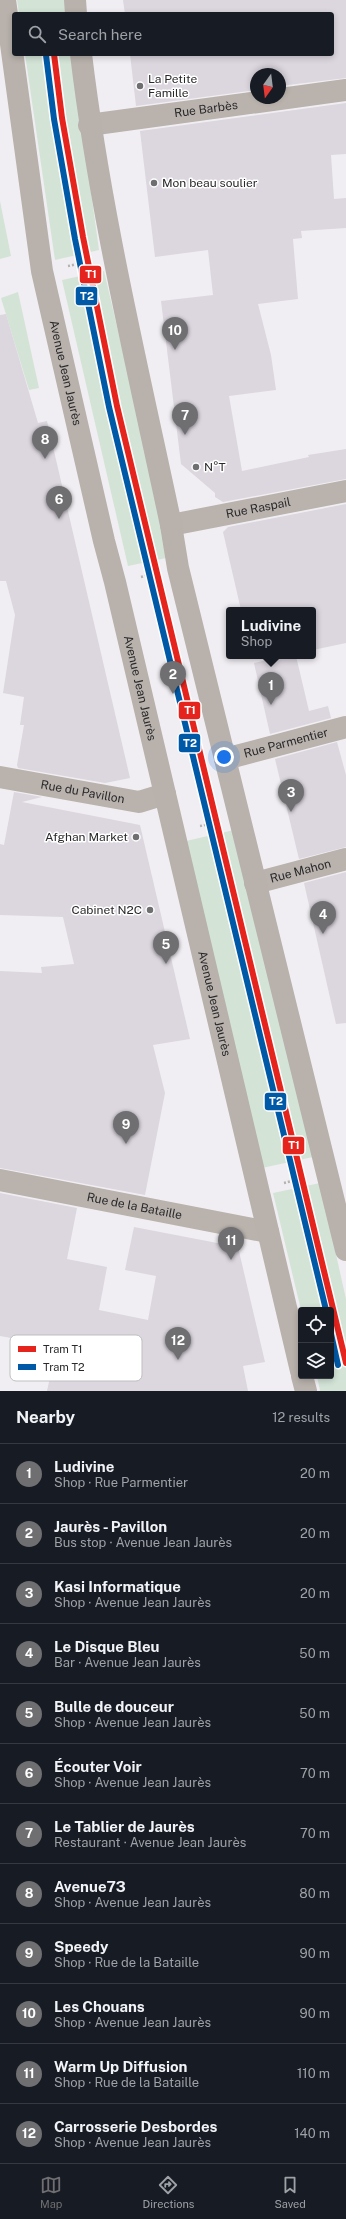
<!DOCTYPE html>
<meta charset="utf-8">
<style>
:root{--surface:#171b24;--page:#242831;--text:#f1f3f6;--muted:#9ea1a6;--line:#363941;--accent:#6f6e71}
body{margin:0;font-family:"Public Sans",sans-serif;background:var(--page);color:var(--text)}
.controls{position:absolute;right:12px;bottom:12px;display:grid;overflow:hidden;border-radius:4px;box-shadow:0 2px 6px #0003}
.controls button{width:36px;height:36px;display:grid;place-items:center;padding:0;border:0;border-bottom:1px solid var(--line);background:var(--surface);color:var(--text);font:20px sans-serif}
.compass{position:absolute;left:250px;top:68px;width:36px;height:36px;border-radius:50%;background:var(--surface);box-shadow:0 2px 6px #0003;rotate:194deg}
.you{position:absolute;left:224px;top:757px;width:14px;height:14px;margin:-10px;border:3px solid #fff;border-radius:50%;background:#1a73e8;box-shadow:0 0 0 6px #1a73e833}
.badge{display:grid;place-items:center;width:26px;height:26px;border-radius:50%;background:var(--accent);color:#fff;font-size:13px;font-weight:700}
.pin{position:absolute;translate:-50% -33px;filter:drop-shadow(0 1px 2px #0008)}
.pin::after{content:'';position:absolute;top:21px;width:14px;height:12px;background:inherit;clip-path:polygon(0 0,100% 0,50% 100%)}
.popup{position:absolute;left:226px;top:607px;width:90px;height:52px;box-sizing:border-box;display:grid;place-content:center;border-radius:4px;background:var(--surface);filter:drop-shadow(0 1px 3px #0005);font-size:13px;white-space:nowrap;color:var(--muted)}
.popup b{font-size:15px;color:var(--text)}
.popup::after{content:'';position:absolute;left:50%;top:100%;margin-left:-8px;border:8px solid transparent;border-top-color:var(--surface)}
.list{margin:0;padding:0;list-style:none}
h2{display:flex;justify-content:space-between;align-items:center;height:52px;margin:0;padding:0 16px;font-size:17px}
h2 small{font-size:13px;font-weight:400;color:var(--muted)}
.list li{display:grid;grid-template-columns:26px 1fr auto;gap:12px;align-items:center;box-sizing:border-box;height:60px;padding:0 16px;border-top:1px solid var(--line)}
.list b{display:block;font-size:15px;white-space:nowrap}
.list p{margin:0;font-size:13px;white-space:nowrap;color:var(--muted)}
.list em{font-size:13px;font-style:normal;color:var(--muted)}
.icon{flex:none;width:22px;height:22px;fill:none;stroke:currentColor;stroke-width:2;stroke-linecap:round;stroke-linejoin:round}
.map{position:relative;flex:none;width:346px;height:1391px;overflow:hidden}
.search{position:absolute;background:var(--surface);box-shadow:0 2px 6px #0003;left:12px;right:12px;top:12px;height:44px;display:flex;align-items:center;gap:10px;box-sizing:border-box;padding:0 14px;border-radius:4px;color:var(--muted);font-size:15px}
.sheet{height:772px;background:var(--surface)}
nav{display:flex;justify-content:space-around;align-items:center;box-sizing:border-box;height:56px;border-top:1px solid var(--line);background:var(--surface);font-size:11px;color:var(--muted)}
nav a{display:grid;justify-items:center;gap:2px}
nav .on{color:var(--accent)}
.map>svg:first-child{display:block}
.green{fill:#d3e4d7}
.building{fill:#dcd6df}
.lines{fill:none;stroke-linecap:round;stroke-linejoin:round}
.path{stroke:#b5b1ad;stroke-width:2.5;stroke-dasharray:2 2;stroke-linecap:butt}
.street{stroke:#b9b2ad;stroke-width:22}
.secondary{stroke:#b8b1ac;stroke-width:22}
.tram-1-casing{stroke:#fff;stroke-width:9}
.tram-2-casing{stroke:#fff;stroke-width:9}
.tram-1{stroke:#e5251d;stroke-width:6}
.tram-2{stroke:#0059a6;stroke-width:6}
.poi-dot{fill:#6f6e71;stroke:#fff;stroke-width:1.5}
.labels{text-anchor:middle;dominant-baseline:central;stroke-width:3;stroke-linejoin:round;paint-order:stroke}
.poi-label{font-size:12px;fill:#29292b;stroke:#fff;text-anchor:start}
.street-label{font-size:12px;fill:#29292b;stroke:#fff}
.key{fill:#fff;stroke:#bfbfbf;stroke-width:1}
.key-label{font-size:11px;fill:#29292b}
.line-badge{stroke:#fff;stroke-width:1.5}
.badge-label{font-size:11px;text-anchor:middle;font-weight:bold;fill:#fff}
</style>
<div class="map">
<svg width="346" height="1391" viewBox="0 0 346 1391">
<rect width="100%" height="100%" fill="#f0eef2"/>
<g class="green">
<polygon points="17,0 65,0 67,14 19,14"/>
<polygon points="25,54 72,54 99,250 55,260"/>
<polygon points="0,201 11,256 0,259"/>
<polygon points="104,271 171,557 128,566 62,280"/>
<polygon points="18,292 39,388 29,390 1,298"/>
<polygon points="234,830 313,1157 262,1168 186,841"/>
<polygon points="320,1183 346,1299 346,1391 320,1391 317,1376 331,1376 331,1310 301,1310 273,1193"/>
</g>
<g class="building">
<polygon points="123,0 346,0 346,78 280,86 280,74 256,74 256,90 136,106 130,54 332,54 332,14 125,14"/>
<polygon points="346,103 346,154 331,155 334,199 346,198 346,228 301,231 302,238 293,239 298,299 258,304 271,355 276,390 229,396 242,471 309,457 308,455 346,449 346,479 223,502 215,497 215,493 181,464 161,301 213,295 208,250 155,257 140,131"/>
<polygon points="6,314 38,423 47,421 130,778 105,783 18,768 17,765 24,725 20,725 24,697 3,693 15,615 6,581 0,581 0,315"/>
<polygon points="346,504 346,643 313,650 313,610 241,610 223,532 228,527"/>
<polygon points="284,656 296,656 309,711 328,706 331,718 270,734 254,663"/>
<polygon points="337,742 346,775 346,847 299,859 275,759"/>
<polygon points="14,792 42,797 22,802 140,825 190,1039 153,1045 165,1093 145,1195 0,1168 0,971 42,973 41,967 74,964 63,917 0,915 0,844 4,845"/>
<polygon points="346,872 346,1023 336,1024 304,883"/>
<polygon points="0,1193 77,1208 67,1259 107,1267 99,1310 148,1320 156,1276 125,1270 134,1227 238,1247 265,1362 243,1366 248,1391 47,1391 57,1346 0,1336"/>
</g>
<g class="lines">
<g class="path">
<polyline points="68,266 88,262"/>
<polyline points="141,577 152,574"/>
<polyline points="200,826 215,823"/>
<polyline points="284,1183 303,1178"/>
</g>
<g class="street">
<path id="s1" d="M89 125 346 90"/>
<path id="s2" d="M171 525 346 491"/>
<path id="s3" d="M225 759 346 727"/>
<path id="s4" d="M0 777 139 802 165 794"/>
<path id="s5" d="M255 883 346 859"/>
<path id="s6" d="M0 1180 268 1232"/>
</g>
<g class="secondary">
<path id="s7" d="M5 0 42 271 104 541 115 582 301 1371"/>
<polyline points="75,0 76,14"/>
<path d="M81 54C100 213 138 369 171 525L178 568 346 1250"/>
<polyline points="302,1376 306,1391"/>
</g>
<defs>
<polyline id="tram-1" points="54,54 62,118 83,237 117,406 346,1363"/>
<g id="tram-2">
<polyline points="46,55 54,119 75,239 109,407 326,1310"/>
<polyline points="331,1334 338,1365"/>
</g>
</defs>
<use href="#tram-1" class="tram-1-casing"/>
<use href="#tram-2" class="tram-2-casing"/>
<use href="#tram-1" class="tram-1"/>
<use href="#tram-2" class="tram-2"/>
</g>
<g class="poi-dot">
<circle cx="140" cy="86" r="4"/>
<circle cx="154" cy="183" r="4"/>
<circle cx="196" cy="467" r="4"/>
<circle cx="136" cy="837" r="4"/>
<circle cx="150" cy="910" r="4"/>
</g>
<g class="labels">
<g class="poi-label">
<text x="148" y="79">La Petite<tspan x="148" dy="14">Famille</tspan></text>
<text x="162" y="183">Mon beau soulier</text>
<text x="204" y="467">N°T</text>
<text x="128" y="837" text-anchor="end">Afghan Market</text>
<text x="142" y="910" text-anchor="end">Cabinet N2C</text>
</g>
<g class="street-label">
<text stroke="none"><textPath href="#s1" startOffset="118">Rue Barbès</textPath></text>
<text stroke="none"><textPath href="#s7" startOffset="378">Avenue Jean Jaurès</textPath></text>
<text stroke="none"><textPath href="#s2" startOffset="89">Rue Raspail</textPath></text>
<text stroke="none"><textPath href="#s7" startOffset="702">Avenue Jean Jaurès</textPath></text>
<text stroke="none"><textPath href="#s3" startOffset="63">Rue Parmentier</textPath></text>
<text stroke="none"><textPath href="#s4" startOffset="84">Rue du Pavillon</textPath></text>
<text stroke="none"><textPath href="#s5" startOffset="47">Rue Mahon</textPath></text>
<text stroke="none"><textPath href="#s7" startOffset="1026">Avenue Jean Jaurès</textPath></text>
<text stroke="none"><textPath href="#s6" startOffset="137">Rue de la Bataille</textPath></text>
</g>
</g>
<rect x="10" y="1335" width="132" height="46" rx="6" class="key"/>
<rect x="18" y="1346" width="18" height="6" fill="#e5251d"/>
<rect x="18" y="1364" width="18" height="6" fill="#0059a6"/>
<g class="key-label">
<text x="43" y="1353">Tram T1</text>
<text x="43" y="1371">Tram T2</text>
</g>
<g class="line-badge">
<rect x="79" y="265" width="23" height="19" rx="4" fill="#e5251d"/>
<rect x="75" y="286" width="23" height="20" rx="4" fill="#0059a6"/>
<rect x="178" y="701" width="23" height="19" rx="4" fill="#e5251d"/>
<rect x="178" y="733" width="23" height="20" rx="4" fill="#0059a6"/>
<rect x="264" y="1092" width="23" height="19" rx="4" fill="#0059a6"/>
<rect x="282" y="1136" width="23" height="19" rx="4" fill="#e5251d"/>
</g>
<g class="badge-label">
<text x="91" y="278">T1</text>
<text x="87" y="300">T2</text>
<text x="190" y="714">T1</text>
<text x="190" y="747">T2</text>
<text x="276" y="1105">T2</text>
<text x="294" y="1149">T1</text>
</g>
</svg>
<div class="controls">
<button><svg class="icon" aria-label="locate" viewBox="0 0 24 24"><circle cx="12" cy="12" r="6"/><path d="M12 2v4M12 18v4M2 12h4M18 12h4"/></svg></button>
<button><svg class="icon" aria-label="layers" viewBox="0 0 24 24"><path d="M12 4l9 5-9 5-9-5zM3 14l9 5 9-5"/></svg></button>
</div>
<svg class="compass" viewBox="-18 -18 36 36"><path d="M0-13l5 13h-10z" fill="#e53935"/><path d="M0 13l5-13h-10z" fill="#9ea1a6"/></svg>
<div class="you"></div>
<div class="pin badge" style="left:271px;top:705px">1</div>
<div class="popup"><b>Ludivine</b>Shop</div>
<div class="pin badge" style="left:173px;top:694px">2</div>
<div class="pin badge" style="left:291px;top:812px">3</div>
<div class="pin badge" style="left:323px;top:934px">4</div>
<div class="pin badge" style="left:166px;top:964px">5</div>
<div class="pin badge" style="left:59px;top:519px">6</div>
<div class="pin badge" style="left:185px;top:435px">7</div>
<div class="pin badge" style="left:45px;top:459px">8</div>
<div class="pin badge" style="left:126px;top:1144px">9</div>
<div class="pin badge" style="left:175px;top:350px">10</div>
<div class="pin badge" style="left:231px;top:1260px">11</div>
<div class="pin badge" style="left:178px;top:1360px">12</div>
<div class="search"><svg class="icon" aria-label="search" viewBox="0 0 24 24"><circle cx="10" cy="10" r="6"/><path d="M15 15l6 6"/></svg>Search here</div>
</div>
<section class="sheet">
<h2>Nearby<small>12 results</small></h2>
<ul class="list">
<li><span class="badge">1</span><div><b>Ludivine</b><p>Shop · Rue Parmentier</p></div><em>20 m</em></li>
<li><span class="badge">2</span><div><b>Jaurès - Pavillon</b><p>Bus stop · Avenue Jean Jaurès</p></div><em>20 m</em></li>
<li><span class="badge">3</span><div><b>Kasi Informatique</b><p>Shop · Avenue Jean Jaurès</p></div><em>20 m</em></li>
<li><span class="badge">4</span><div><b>Le Disque Bleu</b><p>Bar · Avenue Jean Jaurès</p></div><em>50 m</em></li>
<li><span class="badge">5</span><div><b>Bulle de douceur</b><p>Shop · Avenue Jean Jaurès</p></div><em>50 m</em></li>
<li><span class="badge">6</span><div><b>Écouter Voir</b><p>Shop · Avenue Jean Jaurès</p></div><em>70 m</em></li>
<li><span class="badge">7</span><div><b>Le Tablier de Jaurès</b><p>Restaurant · Avenue Jean Jaurès</p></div><em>70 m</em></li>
<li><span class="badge">8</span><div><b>Avenue73</b><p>Shop · Avenue Jean Jaurès</p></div><em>80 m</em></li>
<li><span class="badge">9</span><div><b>Speedy</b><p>Shop · Rue de la Bataille</p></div><em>90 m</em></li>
<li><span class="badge">10</span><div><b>Les Chouans</b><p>Shop · Avenue Jean Jaurès</p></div><em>90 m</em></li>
<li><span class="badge">11</span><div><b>Warm Up Diffusion</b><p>Shop · Rue de la Bataille</p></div><em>110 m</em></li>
<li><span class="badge">12</span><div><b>Carrosserie Desbordes</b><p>Shop · Avenue Jean Jaurès</p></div><em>140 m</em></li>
</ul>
</section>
<nav>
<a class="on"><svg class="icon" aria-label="map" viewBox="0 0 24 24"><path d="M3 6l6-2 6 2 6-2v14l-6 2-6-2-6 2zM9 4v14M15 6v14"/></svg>Map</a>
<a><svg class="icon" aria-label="directions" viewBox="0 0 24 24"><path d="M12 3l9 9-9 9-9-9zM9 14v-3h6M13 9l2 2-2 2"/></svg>Directions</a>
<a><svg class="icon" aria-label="saved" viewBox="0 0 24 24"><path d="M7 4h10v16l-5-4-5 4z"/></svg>Saved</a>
</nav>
